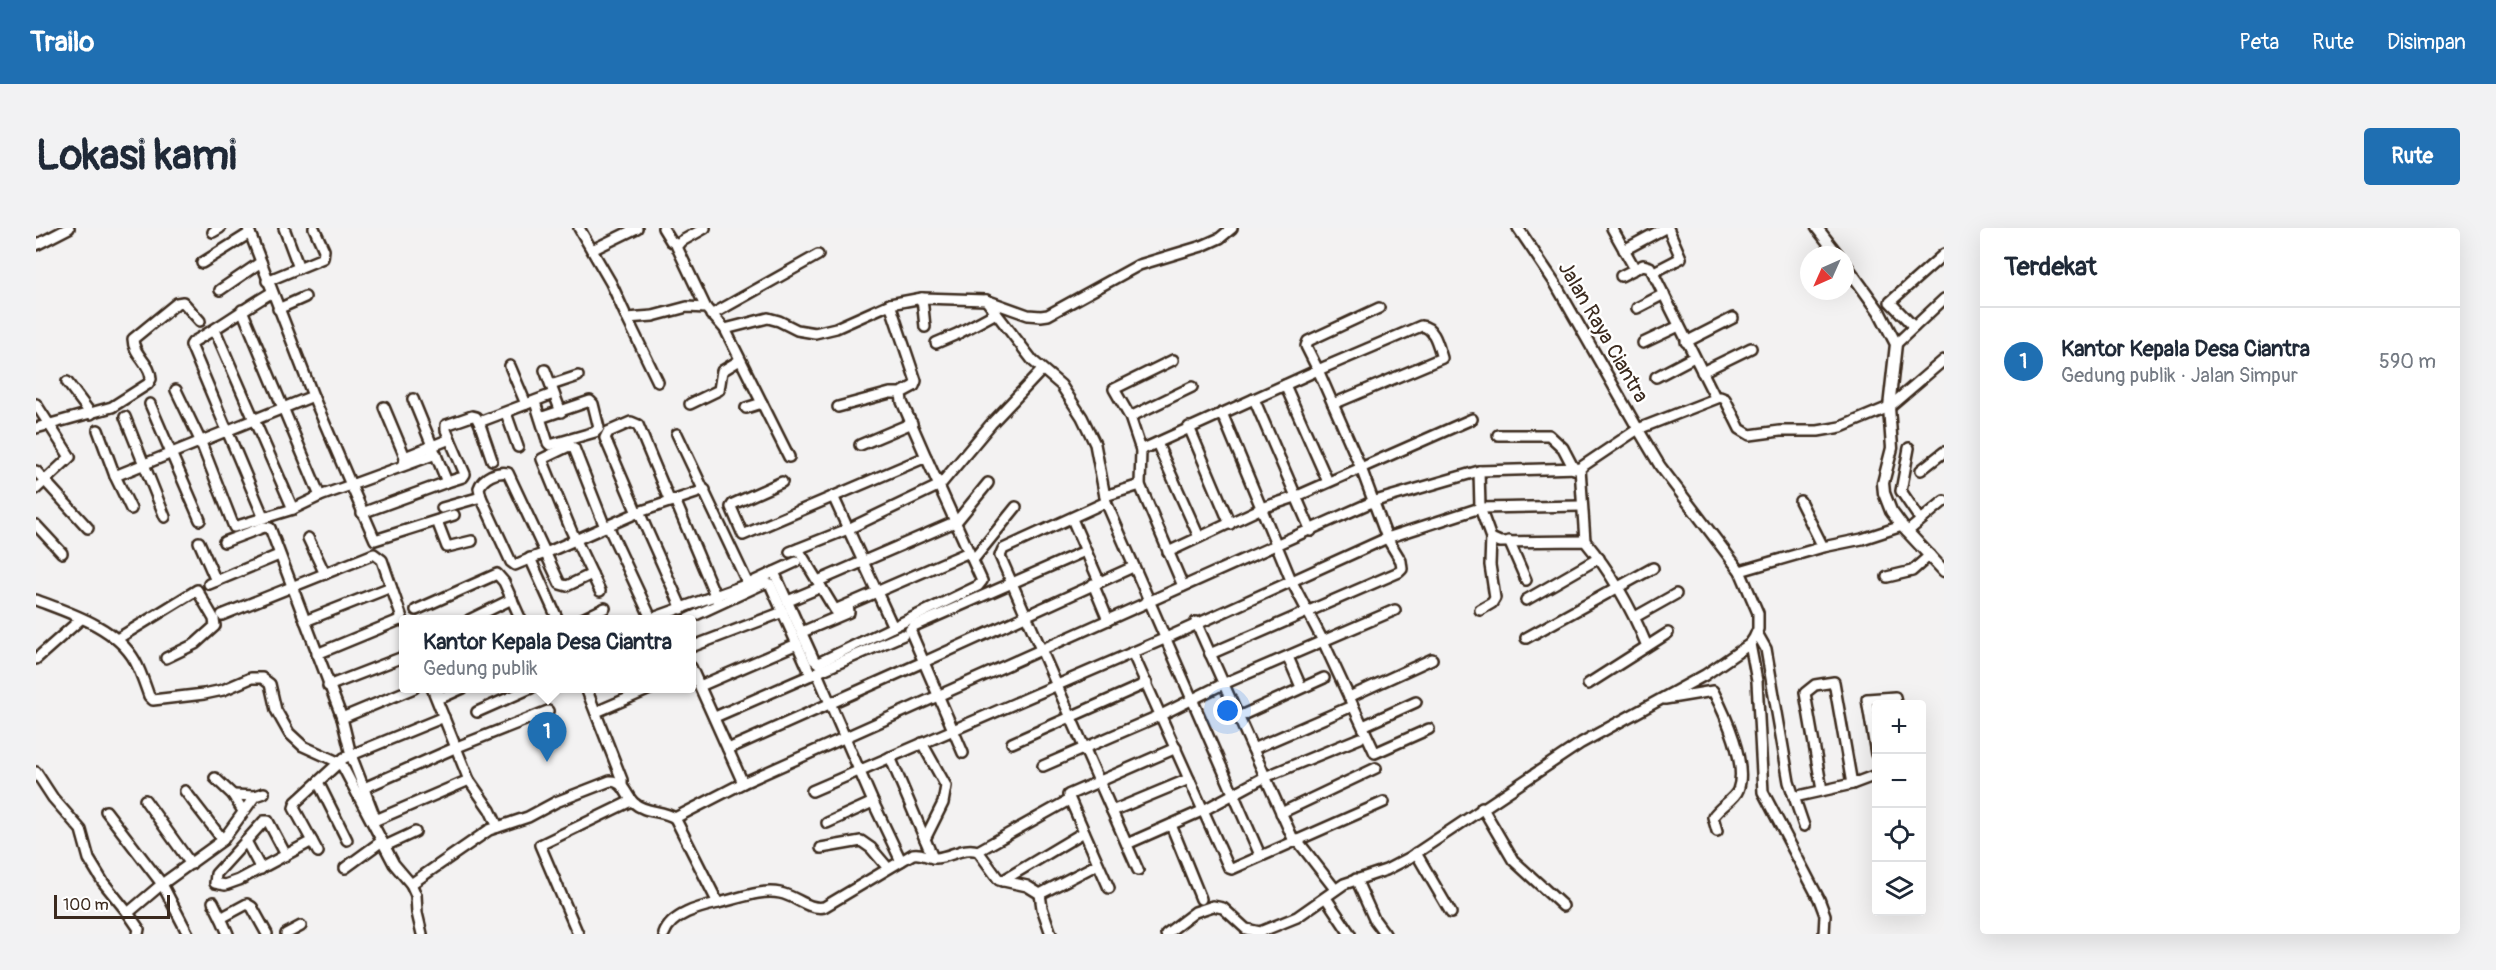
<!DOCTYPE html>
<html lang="id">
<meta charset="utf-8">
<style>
:root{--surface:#fff;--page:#f2f2f3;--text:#1f2937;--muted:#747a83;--line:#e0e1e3;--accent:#1f6fb2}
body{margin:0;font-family:Pangolin,sans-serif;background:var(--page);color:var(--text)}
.controls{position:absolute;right:18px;bottom:18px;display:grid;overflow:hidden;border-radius:6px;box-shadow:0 6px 24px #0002}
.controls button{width:54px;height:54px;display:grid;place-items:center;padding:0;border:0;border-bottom:2px solid var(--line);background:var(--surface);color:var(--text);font:30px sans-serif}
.compass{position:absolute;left:1764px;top:18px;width:54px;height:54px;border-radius:50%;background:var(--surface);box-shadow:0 6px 24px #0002;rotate:225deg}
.scale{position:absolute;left:18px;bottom:15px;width:116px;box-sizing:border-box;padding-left:6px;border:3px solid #3b2a1e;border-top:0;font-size:16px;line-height:21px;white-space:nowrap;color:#3b2a1e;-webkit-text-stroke:4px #fff;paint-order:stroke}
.you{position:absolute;left:1192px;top:483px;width:21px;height:21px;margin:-15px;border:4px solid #fff;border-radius:50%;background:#1a73e8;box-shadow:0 0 0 9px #1a73e833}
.badge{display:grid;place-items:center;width:39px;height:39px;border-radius:50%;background:var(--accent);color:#fff;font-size:20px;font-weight:700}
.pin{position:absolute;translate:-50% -50px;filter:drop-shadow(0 2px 3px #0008)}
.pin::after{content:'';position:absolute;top:32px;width:21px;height:18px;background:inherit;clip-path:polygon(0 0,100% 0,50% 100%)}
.popup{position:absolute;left:363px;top:387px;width:297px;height:78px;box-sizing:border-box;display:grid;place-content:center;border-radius:6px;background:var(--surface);filter:drop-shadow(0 2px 4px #0005);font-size:20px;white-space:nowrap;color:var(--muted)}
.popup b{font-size:22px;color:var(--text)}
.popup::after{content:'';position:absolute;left:50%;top:100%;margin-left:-12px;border:12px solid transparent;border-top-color:var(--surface)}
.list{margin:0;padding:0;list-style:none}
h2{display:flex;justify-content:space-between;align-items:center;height:78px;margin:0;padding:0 24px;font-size:26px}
h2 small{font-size:20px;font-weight:400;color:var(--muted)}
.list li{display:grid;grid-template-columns:39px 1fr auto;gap:18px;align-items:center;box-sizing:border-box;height:108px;padding:0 24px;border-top:2px solid var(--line)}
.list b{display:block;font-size:22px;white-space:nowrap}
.list p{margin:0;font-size:20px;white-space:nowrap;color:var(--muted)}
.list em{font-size:20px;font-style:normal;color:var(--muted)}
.icon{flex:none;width:33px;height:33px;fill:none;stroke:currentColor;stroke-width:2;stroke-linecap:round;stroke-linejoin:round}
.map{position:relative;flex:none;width:1908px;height:706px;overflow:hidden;border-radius:6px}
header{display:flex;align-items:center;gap:36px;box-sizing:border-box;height:84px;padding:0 30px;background:var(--accent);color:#fff}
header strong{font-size:28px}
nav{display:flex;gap:33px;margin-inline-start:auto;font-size:21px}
.intro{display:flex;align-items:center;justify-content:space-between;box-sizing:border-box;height:144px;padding:0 36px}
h1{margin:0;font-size:42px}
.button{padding:15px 27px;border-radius:6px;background:var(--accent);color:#fff;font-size:21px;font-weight:700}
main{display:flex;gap:36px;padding:0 36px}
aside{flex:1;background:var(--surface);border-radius:6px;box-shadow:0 6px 24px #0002}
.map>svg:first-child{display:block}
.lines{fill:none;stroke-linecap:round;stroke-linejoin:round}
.minor-casing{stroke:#3b2a1e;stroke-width:14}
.tertiary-casing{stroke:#3b2a1e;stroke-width:15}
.minor{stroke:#fff;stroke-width:9}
.tertiary{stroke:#fff;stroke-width:10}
.labels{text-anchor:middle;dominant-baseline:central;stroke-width:5;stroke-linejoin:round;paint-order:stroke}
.street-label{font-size:21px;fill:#3b2a1e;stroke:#fff}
</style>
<header>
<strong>Trailo</strong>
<nav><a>Peta</a><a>Rute</a><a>Disimpan</a></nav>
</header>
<div class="intro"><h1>Lokasi kami</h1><a class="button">Rute</a></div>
<main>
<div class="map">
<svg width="1908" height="706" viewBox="0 0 1908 706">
<rect width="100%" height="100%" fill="#f3f2f2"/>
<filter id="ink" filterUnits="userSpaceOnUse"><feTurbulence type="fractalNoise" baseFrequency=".0167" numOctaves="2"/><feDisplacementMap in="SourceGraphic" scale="12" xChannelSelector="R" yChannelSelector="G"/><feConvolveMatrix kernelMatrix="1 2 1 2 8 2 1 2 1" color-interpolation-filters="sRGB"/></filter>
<g filter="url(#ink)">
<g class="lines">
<defs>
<g id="minor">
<polyline points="248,0 263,40"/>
<polyline points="543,0 575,55 591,90 617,88 651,79 670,80 689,101 732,90 743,93 761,102 779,105 800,100 854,76 886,70 950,72 992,87 1005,88 1012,87 1103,37 1166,18 1184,10 1196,0"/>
<polyline points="627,0 635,13 641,17"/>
<polyline points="669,0 646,13 641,19 670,80"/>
<polyline points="1482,0 1519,55 1602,201 1684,169 1689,171 1704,201 1714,207 1744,203 1782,203 1805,199 1853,179 1908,132"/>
<polyline points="1576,0 1599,41"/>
<polyline points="177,4 184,0"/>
<polyline points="0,17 33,0"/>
<polyline points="556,22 601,0"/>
<polyline points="1588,22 1629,0"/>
<polyline points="166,35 214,5"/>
<polyline points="1618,44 1645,30 1632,0"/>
<polyline points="1585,48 1607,37 1614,39 1679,169"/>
<polyline points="231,53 287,30 288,22 278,0"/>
<polyline points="184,62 225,34"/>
<polyline points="886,70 889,99"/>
<polyline points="950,72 997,133 1025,157 1046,189 1059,216 1070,274 1224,627"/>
<polyline points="854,76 880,153 878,158 865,165 866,174 890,229"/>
<polyline points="1601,80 1628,66"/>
<polyline points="242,81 269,69"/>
<polyline points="206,82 284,268"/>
<polyline points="675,87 782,27"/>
<polyline points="591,90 622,154"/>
<polyline points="1878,99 1854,74 1908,26"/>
<polyline points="689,101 726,175 710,180"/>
<polyline points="179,102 257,281"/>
<polyline points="1650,114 1697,90"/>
<polyline points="900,115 921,106 960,85"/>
<polyline points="1607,115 1643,98"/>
<polyline points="1860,116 1908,71"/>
<polyline points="1137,132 1078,161 1094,189 1105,222 1104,257 1147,358"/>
<polyline points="474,138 490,176"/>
<polyline points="509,142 525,184"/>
<polyline points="1666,144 1715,120"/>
<polyline points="1620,149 1658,129"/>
<polyline points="31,154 55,186"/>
<polyline points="515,157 542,148"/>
<polyline points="1249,157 1292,254"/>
<polyline points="140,162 164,212 198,299 257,281 284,268 315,257 339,312 418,287"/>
<polyline points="277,168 315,257 400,226"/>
<polyline points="1218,171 1275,303"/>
<polyline points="499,174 512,215 514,217 559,204 563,200 557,176 554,173 504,190"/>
<polyline points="726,175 753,229"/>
<polyline points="0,176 34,229 0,261"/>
<polyline points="114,176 164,292"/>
<polyline points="654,176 683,162 686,143 704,132"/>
<path d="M1297 176 1406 130C1402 118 1399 99 1385 98L1282 142 1270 118 1272 113 1343 80"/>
<polyline points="348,179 369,229"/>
<polyline points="802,179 854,165 865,165"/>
<polyline points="470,185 482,219"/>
<polyline points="1186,185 1255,352 1287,413 1339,525 1393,501"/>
<polyline points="89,189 129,289"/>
<polyline points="1094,189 1156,159"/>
<polyline points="443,194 456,232"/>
<polyline points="1153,199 1194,296"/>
<path d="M0 200 76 179 112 156 115 151C115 136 97 127 97 111L141 75 147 74 164 93"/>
<polyline points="62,202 79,248 95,281"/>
<polyline points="641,206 712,356"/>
<polyline points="1462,207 1513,207 1527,220 1538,241"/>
<polyline points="1121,215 1163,309"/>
<polyline points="824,217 876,195"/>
<polyline points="1873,220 1865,263 1884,291"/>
<polyline points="1105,222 1282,142 1325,240 1351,310 1365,333 1366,341 1363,344 1174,426"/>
<polyline points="368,237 369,229 414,211"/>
<polyline points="1544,240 1549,313"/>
<polyline points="1885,242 1908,224"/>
<polyline points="0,243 52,300"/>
<path d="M1443 243 1444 280 1455 310 1464 314 1549 313C1575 344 1595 379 1611 418"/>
<polyline points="79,248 277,168 212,0"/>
<polyline points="411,254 427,249 429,246 410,202 410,197 436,188 440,189 443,194 517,166"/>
<polyline points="797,268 857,399"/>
<polyline points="1069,268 1104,257"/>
<polyline points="639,272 681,372"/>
<polyline points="1764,273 1787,319"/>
<polyline points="1070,274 967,321 964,328 1102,642"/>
<polyline points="406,280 445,269"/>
<polyline points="603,284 646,381"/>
<polyline points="326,285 411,254 377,171"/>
<polyline points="601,285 569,210 572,204 595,194 602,197 634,274"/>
<path d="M227 288 155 117 157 114C184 99 209 80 235 65"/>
<polyline points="1036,291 1063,353"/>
<polyline points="401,293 411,319 436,313"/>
<polyline points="0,297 26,325"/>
<polyline points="572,298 614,388 617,390 712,356 760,334"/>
<polyline points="1871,304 1908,273"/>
<polyline points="272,310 289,346"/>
<polyline points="1473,313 1490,352"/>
<polyline points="163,314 180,353"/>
<polyline points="188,314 228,299 234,300 306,490"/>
<polyline points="762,321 799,382 933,324"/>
<polyline points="754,324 812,301 904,257 955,196 1006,142"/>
<polyline points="1132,324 1226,280 1259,269 1436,191"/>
<polyline points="494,330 522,392"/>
<polyline points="937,332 980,279"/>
<polyline points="1704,343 1787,319 1826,311 1866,298"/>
<polyline points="738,344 778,432 782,435 942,358 946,353 890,229 707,307 695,279 697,276 746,254"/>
<path d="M556 346 531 358 524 356 472 245C461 243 447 249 443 260L445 269 475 334 479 337C490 332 501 328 512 324L603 284 669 262"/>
<polyline points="1851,349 1876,343 1894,327"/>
<polyline points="782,353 921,293 952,255"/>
<polyline points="173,356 243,327"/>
<polyline points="1057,356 1072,392"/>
<polyline points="564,363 535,302 506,231 533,218 538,220 569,299"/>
<path d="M0 372C34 385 80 399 99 433 105 444 109 457 113 468L117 472 168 466 187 462 215 450H226L234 456 240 482 253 505 267 518 300 533 307 539 358 636 375 656 453 602 492 589 520 574 574 553C589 553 589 567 598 575 609 585 626 582 639 590"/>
<polyline points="1490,372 1563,330"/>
<polyline points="752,373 785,359"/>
<polyline points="380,382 461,346 468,354 485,392"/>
<polyline points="1444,382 1456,375 1459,370 1454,337 1455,310"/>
<polyline points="186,387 338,326 346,332 367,393"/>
<polyline points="1599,389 1640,366"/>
<polyline points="433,392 476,371"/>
<polyline points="544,392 569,380"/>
<polyline points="649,392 729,355 734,356 775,447 867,407"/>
<polyline points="269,393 355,359"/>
<polyline points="1160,394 1258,613"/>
<polyline points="766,404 813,384 812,377"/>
<polyline points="1721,405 1730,421 1753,554 1768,598"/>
<polyline points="1490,410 1617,340"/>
<polyline points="81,411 161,362 178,391 179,398 159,416 130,430"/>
<polyline points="1714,416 1721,453 1727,564 1783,671 1789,687 1788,706"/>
<polyline points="655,419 747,384"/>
<polyline points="1096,424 1193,640 1196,641 1348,574"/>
<polyline points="281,426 366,391"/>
<polyline points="1252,429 1265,459"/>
<polyline points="0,431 45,391"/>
<polyline points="888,434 1097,339"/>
<polyline points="655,439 707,555"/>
<polyline points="781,445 837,574 865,633"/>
<polyline points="1552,456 1632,405"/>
<polyline points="292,458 367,429"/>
<polyline points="664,458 761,416"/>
<polyline points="378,460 306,490 315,527 340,592 433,552 396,460"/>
<polyline points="401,460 403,466 407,469 427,460"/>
<polyline points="550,460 586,552 586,558"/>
<polyline points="1313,469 1396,431"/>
<path d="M1629 471 1677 463C1689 486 1712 536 1702 562 1699 571 1683 579 1677 589L1681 603"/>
<polyline points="441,484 495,460"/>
<polyline points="560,484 616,460"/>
<polyline points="679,489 775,447"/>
<polyline points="1202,489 1288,450"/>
<polyline points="1327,498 1380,474"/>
<polyline points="886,515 910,558 907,575 889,611"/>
<polyline points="976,515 1111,455"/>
<polyline points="692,521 885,435"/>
<polyline points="1217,521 1314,479"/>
<polyline points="927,525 874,402 878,398 1049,323"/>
<polyline points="1840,526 1831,471 1859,469 1860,476"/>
<polyline points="854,529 897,630"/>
<polyline points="1007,538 1125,487 1187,456 1359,382"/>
<polyline points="0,544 17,570 45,602 53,631 67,654 92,685 103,701 102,706"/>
<polyline points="179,550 197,567 207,583"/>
<polyline points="433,552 454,582 462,599"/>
<polyline points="282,554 311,612"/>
<polyline points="328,560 421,519 512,483"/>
<polyline points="1786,562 1769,465 1779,457 1798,454 1816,556"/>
<polyline points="149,563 187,612"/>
<polyline points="776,563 1128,411 1351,310 1444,280 1545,278"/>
<polyline points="197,567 219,568"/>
<polyline points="1758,569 1816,556 1840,547"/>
<polyline points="109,572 155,636"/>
<polyline points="1446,579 1477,632 1527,678"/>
<polyline points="70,583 126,656 187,612 219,568 228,565"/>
<polyline points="1076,583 1153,551"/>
<polyline points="1245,585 1340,540"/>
<polyline points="639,590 707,555 1336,274 1443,243 1544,240 1602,201 1624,238 1704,343 1722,385 1722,401 1718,410 1714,416 1669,447 1545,515 1373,630 1350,642 1308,656 1261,689 1224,704 1210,701 1187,680 1177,678 1159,684 1130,706"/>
<path d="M639 590 682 675C702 671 724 661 744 665 760 668 772 682 788 679L877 626C886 624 891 630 900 630 915 629 928 618 942 623L1033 572"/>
<polyline points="791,595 837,574"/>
<polyline points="1135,597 1165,671"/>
<polyline points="1261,612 1299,661"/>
<polyline points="210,613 180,646 179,655 189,657 203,652 276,613"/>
<polyline points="1091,616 1168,582 1229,549 1324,510"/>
<polyline points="349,618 379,604"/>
<polyline points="785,620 825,613 835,620 852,640"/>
<polyline points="942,623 963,652 991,658 1004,666 1062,636"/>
<polyline points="282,624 258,580 260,574 308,530 408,489"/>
<polyline points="1380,625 1415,685"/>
<polyline points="309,640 346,613"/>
<polyline points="225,641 210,613 228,593 232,593 250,627"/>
<polyline points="1320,651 1338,691 1349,706"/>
<polyline points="966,653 1048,604"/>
<polyline points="375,656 380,667 381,685 386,706"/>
<polyline points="1073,660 1032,567 1140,520"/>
<polyline points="1004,666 1006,680 1015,706"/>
<polyline points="1290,670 1314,706"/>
<polyline points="177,674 185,690"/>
<polyline points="92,685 126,656 152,706"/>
<polyline points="192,706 185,690 211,676 216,679 231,706"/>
<polyline points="250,706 265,698"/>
<polyline points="542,706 504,617 595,573"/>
<path d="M628 706C635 686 664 679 682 675"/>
</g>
<g id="tertiary">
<polyline points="1781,0 1802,27"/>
<polyline points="1809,36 1843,83 1860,116 1853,179 1856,220 1847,255 1848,265 1855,283 1866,298 1908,343"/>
</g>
</defs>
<use href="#minor" class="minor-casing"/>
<use href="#tertiary" class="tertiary-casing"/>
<use href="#minor" class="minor"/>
<use href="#tertiary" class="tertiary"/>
</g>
</g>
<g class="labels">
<g class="street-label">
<text transform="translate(1567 104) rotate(60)">Jalan Raya Ciantra</text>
</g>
</g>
</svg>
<div class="controls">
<button>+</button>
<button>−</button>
<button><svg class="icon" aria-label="locate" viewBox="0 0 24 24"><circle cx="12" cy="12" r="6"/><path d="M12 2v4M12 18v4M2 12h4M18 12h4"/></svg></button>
<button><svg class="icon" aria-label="layers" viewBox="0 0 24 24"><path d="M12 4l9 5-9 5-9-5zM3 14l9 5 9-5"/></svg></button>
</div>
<svg class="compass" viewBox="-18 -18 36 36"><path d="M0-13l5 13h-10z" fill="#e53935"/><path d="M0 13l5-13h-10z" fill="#747a83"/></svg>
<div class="scale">100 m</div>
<div class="you"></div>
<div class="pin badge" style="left:511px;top:534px">1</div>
<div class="popup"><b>Kantor Kepala Desa Ciantra</b>Gedung publik</div>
</div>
<aside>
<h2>Terdekat<small></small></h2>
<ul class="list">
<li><span class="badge">1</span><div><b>Kantor Kepala Desa Ciantra</b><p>Gedung publik · Jalan Simpur</p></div><em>590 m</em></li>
</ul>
</aside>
</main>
